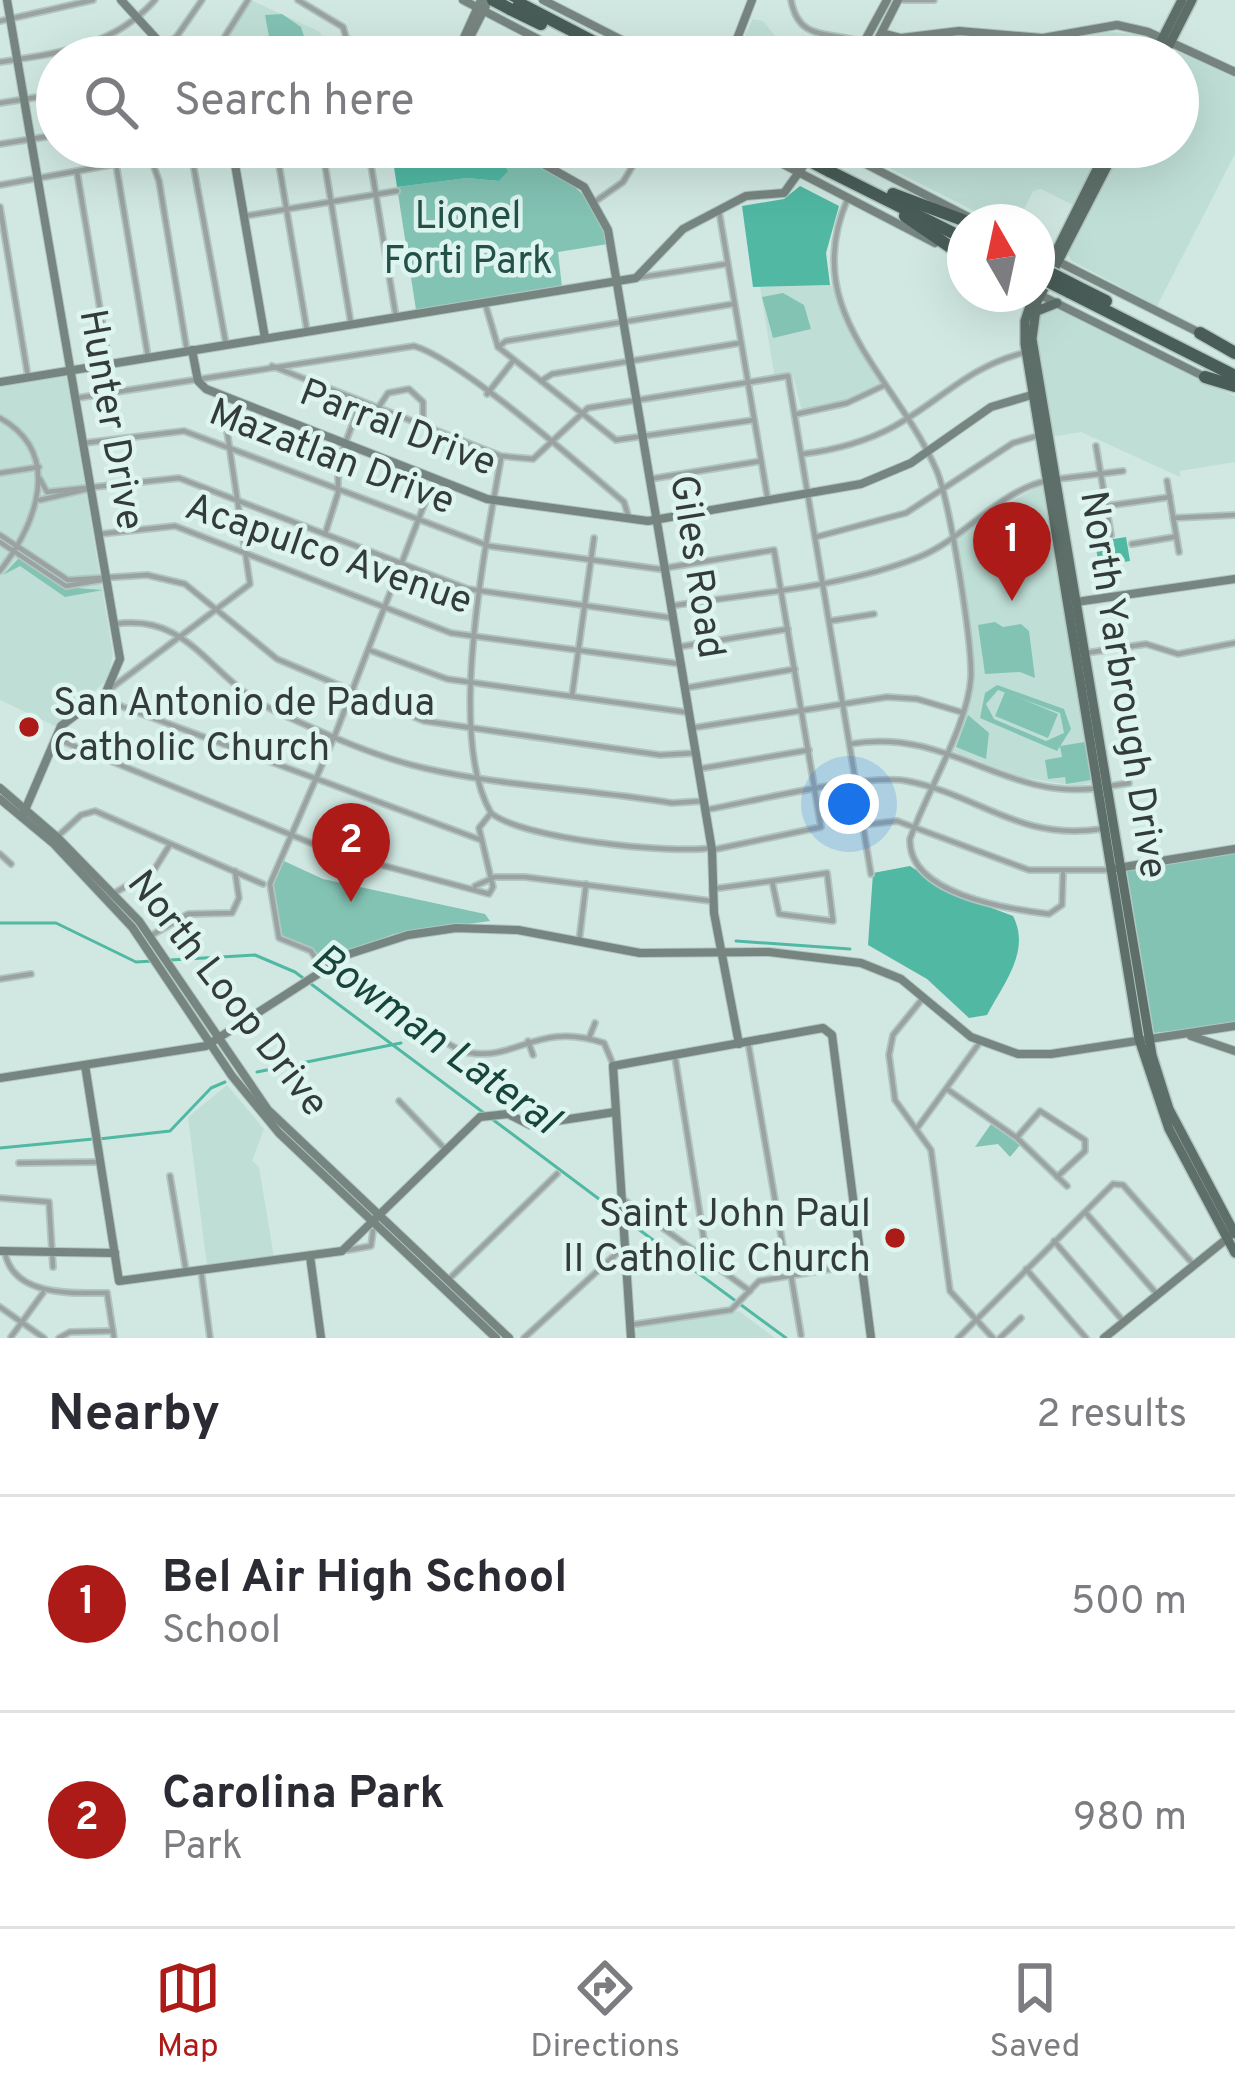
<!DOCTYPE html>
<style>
:root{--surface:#fff;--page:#f2f2f3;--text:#2b2b33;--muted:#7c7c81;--line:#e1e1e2;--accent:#ad1b19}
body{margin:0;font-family:Overpass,sans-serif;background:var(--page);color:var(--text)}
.compass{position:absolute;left:947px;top:204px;width:108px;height:108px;border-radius:50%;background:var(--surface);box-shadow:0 12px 48px #0002;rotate:351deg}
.you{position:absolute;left:849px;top:804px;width:42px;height:42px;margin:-30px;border:9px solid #fff;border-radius:50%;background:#1a73e8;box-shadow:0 0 0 18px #1a73e833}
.badge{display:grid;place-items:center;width:78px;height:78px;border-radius:50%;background:var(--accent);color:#fff;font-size:39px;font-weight:700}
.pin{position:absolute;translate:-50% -99px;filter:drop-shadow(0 3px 6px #0008)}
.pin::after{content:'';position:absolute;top:63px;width:42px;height:36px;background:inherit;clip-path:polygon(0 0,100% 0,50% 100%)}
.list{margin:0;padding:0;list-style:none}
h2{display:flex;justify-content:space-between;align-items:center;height:156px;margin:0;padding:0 48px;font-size:51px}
h2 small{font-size:39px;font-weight:400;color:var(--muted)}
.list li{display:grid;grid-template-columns:78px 1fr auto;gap:36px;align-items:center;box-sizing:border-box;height:216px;padding:0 48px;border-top:3px solid var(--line)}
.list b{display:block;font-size:45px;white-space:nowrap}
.list p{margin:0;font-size:39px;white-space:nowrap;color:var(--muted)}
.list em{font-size:39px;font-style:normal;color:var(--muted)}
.icon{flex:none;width:66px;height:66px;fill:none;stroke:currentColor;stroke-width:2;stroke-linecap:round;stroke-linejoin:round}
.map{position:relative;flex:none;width:1235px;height:1338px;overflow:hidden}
.search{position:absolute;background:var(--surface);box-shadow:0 12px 48px #0002;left:36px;right:36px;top:36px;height:132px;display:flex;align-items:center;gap:30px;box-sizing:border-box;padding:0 42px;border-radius:66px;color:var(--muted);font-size:45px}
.sheet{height:588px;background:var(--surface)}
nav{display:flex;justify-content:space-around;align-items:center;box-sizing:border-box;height:168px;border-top:3px solid var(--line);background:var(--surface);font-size:33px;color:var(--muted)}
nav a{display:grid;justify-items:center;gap:6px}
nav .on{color:var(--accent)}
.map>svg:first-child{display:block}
.built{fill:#bfdfd6}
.green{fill:#83c3b4;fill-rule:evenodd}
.water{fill:#50b8a3}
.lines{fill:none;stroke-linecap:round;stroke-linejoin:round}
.stream{stroke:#50b8a3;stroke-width:3}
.street-casing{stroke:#b1c6c0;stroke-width:8}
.secondary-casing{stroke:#b1c6c0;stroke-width:10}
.primary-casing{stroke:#b1c6c0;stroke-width:12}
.highway-casing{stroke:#b1c6c0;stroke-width:15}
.street{stroke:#9aa3a1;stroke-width:4.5}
.secondary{stroke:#778581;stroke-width:8}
.primary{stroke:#5e6f6a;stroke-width:9}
.highway{stroke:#495c57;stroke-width:12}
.highway-bridge-casing{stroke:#b1c6c0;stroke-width:15;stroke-linecap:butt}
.highway-bridge{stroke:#495c57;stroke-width:12}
.poi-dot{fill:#ad1b19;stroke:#def5ef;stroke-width:4.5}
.labels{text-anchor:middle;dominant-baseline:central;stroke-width:9;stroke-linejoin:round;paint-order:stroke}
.park-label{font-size:39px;fill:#235047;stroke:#def5ef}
.street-label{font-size:39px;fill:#333c3a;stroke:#def5ef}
.poi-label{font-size:39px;fill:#333c3a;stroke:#def5ef;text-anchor:start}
.water-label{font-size:42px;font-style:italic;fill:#17453c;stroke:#def5ef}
</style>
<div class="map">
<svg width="1235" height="1338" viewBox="0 0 1235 1338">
<rect width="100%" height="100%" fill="#d1e8e2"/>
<g class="built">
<polygon points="251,0 320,32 330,57 215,57"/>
<polygon points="753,19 763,21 792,57 805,37 856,46 850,57 734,57"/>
<polygon points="1095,31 1137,34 1154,45 1148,57 871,57 882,40 963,35 1054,42"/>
<polygon points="1171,49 1235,76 1235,154 1157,306 1072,261 1068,254 1122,147 1178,147 1178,57 1167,57"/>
<polygon points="848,147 1102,147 1073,205 1041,189 1033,191 1018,222 996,222"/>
<polygon points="832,285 883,384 840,403 802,411 793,377 774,374 760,287"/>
<polygon points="1042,299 1235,396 1235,462 1180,471 1180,477 1081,432 1052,437 1035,343"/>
<polygon points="63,376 67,378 113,654 108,679 55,726 0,700 0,386"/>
<polygon points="1042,485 1093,783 1076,786 1021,777 950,750 969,699 971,661 952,542 993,511"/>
<polygon points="227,1085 264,1129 252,1161 259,1167 274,1257 207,1266 188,1117"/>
<polygon points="739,1311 775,1338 634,1338 637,1328"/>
</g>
<g class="green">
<polygon points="282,14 301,27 306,43 271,47 265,15"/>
<path d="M501 147C552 170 595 185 608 244L558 252 562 287 416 310 397 187 467 178 499 181 507 171Z"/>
<polygon points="783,293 804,305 811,329 773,338 762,297"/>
<polygon points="19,558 63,587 103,590 65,597 20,566 3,575"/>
<polygon points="995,622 1003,627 1021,624 1029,631 1035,678 1020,672 985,674 978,625"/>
<path d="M997 685 1064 709 1071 729 1057 751 980 718 985 693ZM998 690 1060 713 1064 733 1046 741 994 719 986 704Z"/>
<polygon points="1005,692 1058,714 1048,738 995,716"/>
<polygon points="968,715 989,733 986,759 956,747"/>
<polygon points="1085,742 1091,780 1066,784 1065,777 1048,779 1045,760 1062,757 1060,746"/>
<polygon points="1235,853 1235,1024 1153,1033 1125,871"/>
<polygon points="284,861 323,879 485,914 490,921 394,934 324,962 314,950 280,938 272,888"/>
<polygon points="991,1124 1020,1145 1010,1157 998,1144 975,1147"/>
</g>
<g class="water">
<polygon points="391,147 494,147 508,171 499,181 467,178 397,187"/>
<polygon points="800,186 839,206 826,253 830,285 753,287 742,206 784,199"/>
<polygon points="1126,537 1130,561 1099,566 1095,542"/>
<path d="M910 866 952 893 1013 916C1031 951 1004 983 987 1015L969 1018 927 979 868 945 873 873Z"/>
</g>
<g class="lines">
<g class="stream">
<polyline points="0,923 56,923 136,962 255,955 295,972 484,1113"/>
<polyline points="736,941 850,949"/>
<polyline points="257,1072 401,1043"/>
<polyline points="492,1119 619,1214"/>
<polyline points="99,1139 170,1131 211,1088 225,1082"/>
<polyline points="0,1148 93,1139"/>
<polyline points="626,1220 786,1338"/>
</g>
<defs>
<g id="street">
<polyline points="298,0 343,27 352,57"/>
<path d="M791 0C799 44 832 30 864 43"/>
<polyline points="898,0 934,0"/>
<polyline points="0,21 93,0"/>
<polyline points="153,57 177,36 202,0"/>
<polyline points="212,57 248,0"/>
<path d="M0 62C59 53 113 47 155 0"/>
<polyline points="0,103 57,94"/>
<polyline points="0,144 57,135"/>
<polyline points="190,147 226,344"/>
<polyline points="276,147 307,331"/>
<polyline points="322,147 351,324"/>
<polyline points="368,147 396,317"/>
<polyline points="149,153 159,181 187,351"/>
<polyline points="116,164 148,357"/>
<polyline points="77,172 109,363"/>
<polyline points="0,185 116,164 162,147"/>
<path d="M848 198C798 311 894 374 936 469 950 501 972 641 971 677 968 725 927 791 910 839 908 894 1007 909 1049 914L1062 905 1063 874"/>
<polyline points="596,201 623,182 644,147"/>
<polyline points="0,207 28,377"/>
<polyline points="719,211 768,501"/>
<polyline points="245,216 397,191"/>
<polyline points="636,278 726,264"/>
<polyline points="485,303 498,347 616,440 754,420"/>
<polyline points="498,347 506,341 733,304"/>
<polyline points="272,366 501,456 533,459 588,408 788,376 871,874"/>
<polyline points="541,381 552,374 740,343"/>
<polyline points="487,394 513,361"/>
<path d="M77 398 414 346C460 359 581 466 624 502L628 515"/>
<polyline points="222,398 250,584 106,692 118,705 481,840"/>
<polyline points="378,408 388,393 409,389 423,402 423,425"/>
<polyline points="797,414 847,403 885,385"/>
<path d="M0 418C64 454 36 524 0 571"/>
<polyline points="84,443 184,431 489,546 659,569 774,550 821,827 712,850"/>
<polyline points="1096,446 1111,535"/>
<path d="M803 454C835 450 865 442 893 427 942 400 966 368 1023 353"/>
<polyline points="0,473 39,467"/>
<polyline points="40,479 47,492 179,478 468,589 673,618"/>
<polyline points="650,479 761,461"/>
<polyline points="1058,479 1123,471"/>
<polyline points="1167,481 1179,552"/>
<polyline points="40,500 92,488"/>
<polyline points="1106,506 1170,497"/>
<polyline points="1173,518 1235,515"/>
<polyline points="100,534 175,526 451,633 681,664"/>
<polyline points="325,534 338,493 338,462 361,402"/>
<polyline points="0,535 68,580 147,575 185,584 277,659 424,721 660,755 696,753"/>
<polyline points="816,537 906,513 1013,443 1037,436"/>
<polyline points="0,542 66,586 107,579"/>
<polyline points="1132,544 1174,537"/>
<path d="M671 606C753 593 842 588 919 557 964 539 999 491 1046 481"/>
<polyline points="830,621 874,614"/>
<path d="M115 624C193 613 209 681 277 712 323 733 375 757 424 768 505 787 590 789 672 803L703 801"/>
<polyline points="678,647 788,629"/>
<polyline points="369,650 447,679 685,712"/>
<polyline points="1086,653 1146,644 1178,654 1235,643"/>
<polyline points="685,688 795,669"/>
<polyline points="572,696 594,538"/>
<polyline points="692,728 887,697 917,699 961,712"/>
<polyline points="57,739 333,852 489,894 493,887 479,828 491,813"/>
<path d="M850 744C950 727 1003 801 1099 788"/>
<polyline points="698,769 809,750"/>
<polyline points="1110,786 1129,783"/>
<path d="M705 810C750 802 867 773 907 781 980 795 1018 841 1101 829"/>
<path d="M491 813C446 736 486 545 501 458"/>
<path d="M491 813C523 839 669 854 712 848"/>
<polyline points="863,825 897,821 1029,870 1111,870"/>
<polyline points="57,837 81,815 95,811 263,884"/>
<polyline points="0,854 11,864"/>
<polygon points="827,873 833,921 779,914 772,881"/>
<polyline points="475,886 495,877 525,877 711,901"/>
<polyline points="712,889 772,881"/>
<polyline points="111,895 154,870 169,846"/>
<polyline points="152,935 188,914 232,913 239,898 235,871"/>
<polyline points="579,942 586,884"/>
<polyline points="322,968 311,951 279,938 270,884 335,735 426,500"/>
<polyline points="0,979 31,974"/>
<polyline points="923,998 893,1035 889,1055 895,1100 931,1150 950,1291 993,1338"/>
<polyline points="589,1038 595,1023"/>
<polyline points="528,1041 533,1055"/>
<polyline points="748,1042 788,1276"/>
<path d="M426 1043C455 1038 448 1050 471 1053 517 1060 539 1021 604 1043L613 1064"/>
<polyline points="675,1057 707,1259"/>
<polyline points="947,1089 1017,1138 1067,1186"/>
<polyline points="399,1101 445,1149"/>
<polyline points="918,1127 980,1042"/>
<polyline points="1018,1136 1040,1111 1085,1140 1085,1151 1057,1177"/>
<polyline points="19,1163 98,1162"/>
<polyline points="170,1176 186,1271"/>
<polyline points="620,1197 750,1291"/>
<polyline points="0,1198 49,1202 53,1267"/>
<polyline points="1085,1212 1156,1293"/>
<polyline points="1054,1241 1124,1322"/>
<polyline points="348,1250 371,1246 373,1231"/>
<path d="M5 1253C14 1297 73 1293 107 1293"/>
<polyline points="1026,1269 1086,1338"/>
<polyline points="201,1270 210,1338"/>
<polyline points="791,1275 801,1335"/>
<polyline points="447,1281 557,1174"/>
<polyline points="107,1293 114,1338"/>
<polyline points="0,1307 44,1338"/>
<polyline points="630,1325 731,1310 759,1281 861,1264"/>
<polyline points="11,1337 43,1293"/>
<polyline points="59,1338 70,1332 113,1331"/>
<polyline points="524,1338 626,1245"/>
<polyline points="958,1338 1113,1184 1123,1185 1193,1264"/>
<polyline points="1000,1338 1021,1318"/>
</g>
<g id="secondary">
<polyline points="7,0 120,659 106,692 61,726 22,817"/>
<polyline points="121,0 173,57"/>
<polyline points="463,0 563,52"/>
<polyline points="543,0 655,57"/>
<polyline points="882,33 901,38 959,31 1043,38 1117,25 1148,32 1235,72"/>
<polyline points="462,42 481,0"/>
<polyline points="460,57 489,0"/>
<polyline points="730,57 752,0"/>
<polyline points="856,57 887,0"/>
<polyline points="869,57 898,0"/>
<polyline points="232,147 265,338"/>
<polyline points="513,147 584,187 608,230 712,850 714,913 739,1044"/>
<polyline points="750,147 935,243"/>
<polyline points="833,147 978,222"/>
<polyline points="1037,251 1202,334"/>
<polyline points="1038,294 1207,378"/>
<polyline points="192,350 198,381 206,389 487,499 648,521 861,484 911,463 991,407 1035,394"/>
<polyline points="0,382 636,278 683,229 746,196 784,193 817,147"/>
<polyline points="1076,602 1235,579"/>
<polyline points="0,788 57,837 139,921 268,1110 509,1338"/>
<polyline points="0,799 54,844 132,927 232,1076 279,1133 496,1338"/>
<polyline points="1118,868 1235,849"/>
<polyline points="1191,1036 1235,1051"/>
<polyline points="85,1065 119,1281 342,1251 480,1117 508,1114 530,1125 615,1112"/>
<polyline points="0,1078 206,1046 349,954 408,935 456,928 518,930 640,953 769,952 861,963 901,979 971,1037 1018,1054 1051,1054 1235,1026"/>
<polyline points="0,1251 115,1253"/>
<polyline points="310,1256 321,1338"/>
<polyline points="631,1338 613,1066 823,1028 832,1035 871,1338"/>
<polyline points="1104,1338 1229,1237"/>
</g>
<g id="primary">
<polyline points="1153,57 1182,0"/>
<polyline points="1163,57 1192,0"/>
<polyline points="1117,147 1037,302 1032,339 1152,1055 1169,1109 1235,1234"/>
<polyline points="1044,276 1108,147"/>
<polyline points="1034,294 1025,321 1025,344 1139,1039 1169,1129 1235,1253"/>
<polyline points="1037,311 1057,303"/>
</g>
<g id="highway">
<polyline points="513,0 623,57"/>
<polyline points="510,9 541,24"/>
<polyline points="562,51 579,57"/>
<polyline points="829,171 965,239"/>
<polyline points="893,194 968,222"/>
<polyline points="905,216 965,257"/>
<polyline points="1074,285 1106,301"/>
<polyline points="1069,292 1235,376"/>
<polyline points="1200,333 1235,353"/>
<polyline points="1205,377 1235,386"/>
</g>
</defs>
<use href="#street" class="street-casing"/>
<use href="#secondary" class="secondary-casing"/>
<use href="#primary" class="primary-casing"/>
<use href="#highway" class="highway-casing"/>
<use href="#street" class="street"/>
<use href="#secondary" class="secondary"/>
<use href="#primary" class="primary"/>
<use href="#highway" class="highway"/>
<defs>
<g id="highway-bridge">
<polyline points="493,0 510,9"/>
<polyline points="783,147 829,171"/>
<polyline points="802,147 834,163"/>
<polyline points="1037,266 1074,285"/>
<polyline points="1037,276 1069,292"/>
</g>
</defs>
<use href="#highway-bridge" class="highway-bridge-casing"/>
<use href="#highway-bridge" class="highway-bridge"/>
</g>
<g class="poi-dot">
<circle cx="29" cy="727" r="12"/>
<circle cx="895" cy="1238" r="12"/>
</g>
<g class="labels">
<g class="park-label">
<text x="468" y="218">Lionel<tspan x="468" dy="45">Forti Park</tspan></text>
</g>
<g class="street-label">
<text transform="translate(109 420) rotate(80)">Hunter Drive</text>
<text transform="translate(397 430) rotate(21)">Parral Drive</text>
<text transform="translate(331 459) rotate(21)">Mazatlan Drive</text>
<text transform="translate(328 556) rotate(19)">Acapulco Avenue</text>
<text transform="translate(695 567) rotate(81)">Giles Road</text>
<text transform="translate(1121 685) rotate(81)">North Yarbrough Drive</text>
<text transform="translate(226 995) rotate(52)">North Loop Drive</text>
</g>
<g class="poi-label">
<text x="53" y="705">San Antonio de Padua<tspan x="53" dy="45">Catholic Church</tspan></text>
<text x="871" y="1216" text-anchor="end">Saint John Paul<tspan x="871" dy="45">II Catholic Church</tspan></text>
</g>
<g class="water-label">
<text transform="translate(434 1041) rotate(36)">Bowman Lateral</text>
</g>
</g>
</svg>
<svg class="compass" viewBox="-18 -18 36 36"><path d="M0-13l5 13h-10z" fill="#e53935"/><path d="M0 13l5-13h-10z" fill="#7c7c81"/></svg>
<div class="you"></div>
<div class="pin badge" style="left:1012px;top:601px">1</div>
<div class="pin badge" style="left:351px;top:902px">2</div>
<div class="search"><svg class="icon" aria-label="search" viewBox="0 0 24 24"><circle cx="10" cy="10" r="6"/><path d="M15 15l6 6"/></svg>Search here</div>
</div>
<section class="sheet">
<h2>Nearby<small>2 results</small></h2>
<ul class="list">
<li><span class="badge">1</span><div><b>Bel Air High School</b><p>School</p></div><em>500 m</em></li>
<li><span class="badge">2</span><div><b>Carolina Park</b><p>Park</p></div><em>980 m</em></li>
</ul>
</section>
<nav>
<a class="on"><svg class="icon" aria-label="map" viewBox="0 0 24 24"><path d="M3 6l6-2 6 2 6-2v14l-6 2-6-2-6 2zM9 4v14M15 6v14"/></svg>Map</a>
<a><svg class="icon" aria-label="directions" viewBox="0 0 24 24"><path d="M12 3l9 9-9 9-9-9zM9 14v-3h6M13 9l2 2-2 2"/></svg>Directions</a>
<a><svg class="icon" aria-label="saved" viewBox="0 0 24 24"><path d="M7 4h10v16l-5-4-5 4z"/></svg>Saved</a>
</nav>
